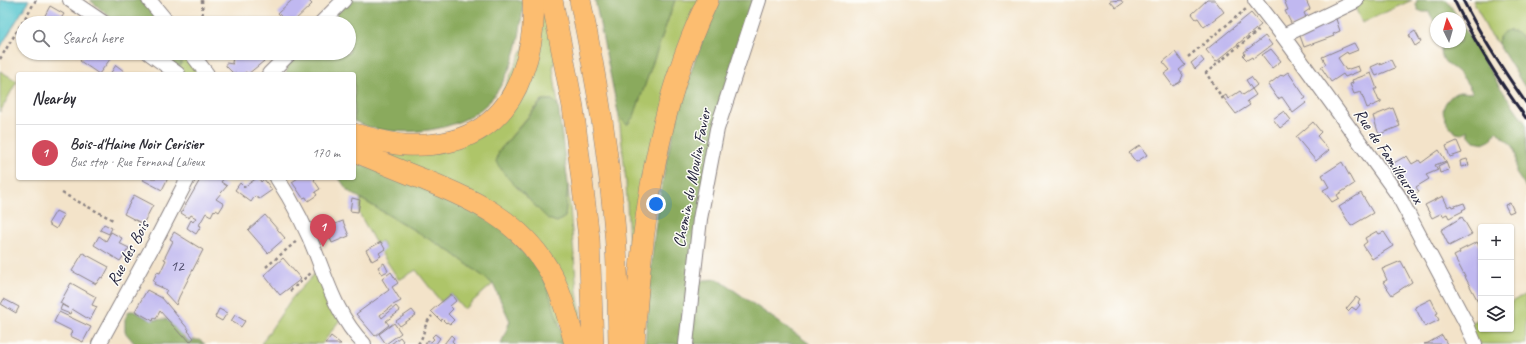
<!DOCTYPE html>
<meta charset="utf-8">
<style>
:root{--surface:#fff;--page:#f7f7f7;--text:#2b2b33;--muted:#7c7c81;--line:#e1e1e2;--accent:#d1495b}
body{margin:0;font-family:Caveat,sans-serif;background:var(--page);color:var(--text)}
.controls{position:absolute;right:12px;bottom:12px;display:grid;overflow:hidden;border-radius:4px;box-shadow:0 1px 3px #0004}
.controls button{width:36px;height:36px;display:grid;place-items:center;padding:0;border:0;border-bottom:1px solid var(--line);background:var(--surface);color:var(--text);font:20px sans-serif}
.compass{position:absolute;left:1430px;top:12px;width:36px;height:36px;border-radius:50%;background:var(--surface);box-shadow:0 1px 3px #0004;rotate:355deg}
.you{position:absolute;left:656px;top:204px;width:14px;height:14px;margin:-10px;border:3px solid #fff;border-radius:50%;background:#1a73e8;box-shadow:0 0 0 6px #1a73e833}
.badge{display:grid;place-items:center;width:26px;height:26px;border-radius:50%;background:var(--accent);color:#fff;font-size:13px;font-weight:700}
.pin{position:absolute;translate:-50% -33px;filter:drop-shadow(0 1px 2px #0008)}
.pin::after{content:'';position:absolute;top:21px;width:14px;height:12px;background:inherit;clip-path:polygon(0 0,100% 0,50% 100%)}
.list{margin:0;padding:0;list-style:none}
h2{display:flex;justify-content:space-between;align-items:center;height:52px;margin:0;padding:0 16px;font-size:17px}
h2 small{font-size:13px;font-weight:400;color:var(--muted)}
.list li{display:grid;grid-template-columns:26px 1fr auto;gap:12px;align-items:center;box-sizing:border-box;height:56px;padding:0 16px;border-top:1px solid var(--line)}
.list b{display:block;font-size:15px;white-space:nowrap}
.list p{margin:0;font-size:13px;white-space:nowrap;color:var(--muted)}
.list em{font-size:13px;font-style:normal;color:var(--muted)}
.icon{flex:none;width:22px;height:22px;fill:none;stroke:currentColor;stroke-width:2;stroke-linecap:round;stroke-linejoin:round}
.map{position:relative;flex:none;width:1526px;height:344px;overflow:hidden}
.search{position:absolute;background:var(--surface);box-shadow:0 1px 3px #0004;left:16px;top:16px;width:340px;height:44px;display:flex;align-items:center;gap:10px;box-sizing:border-box;padding:0 14px;border-radius:22px;color:var(--muted);font-size:15px}
.panel{position:absolute;background:var(--surface);box-shadow:0 1px 3px #0004;left:16px;top:72px;width:340px;height:108px;border-radius:4px}
.map>svg:first-child{display:block}
.green{fill:#aec569;stroke:#687452}
.forest{fill:#8aaa5d;stroke:#56664c}
.water{fill:#5ac7d0;stroke:#3e7486}
.building{fill:#c0b8f0}
.lines{fill:none;stroke-linecap:round;stroke-linejoin:round}
.minor-casing{stroke:#8a8282;stroke-width:16}
.highway-casing{stroke:#8a8282;stroke-width:22}
.path{stroke:#8a8282;stroke-width:2.5;stroke-dasharray:3 3;stroke-linecap:butt}
.minor{stroke:#fff;stroke-width:14}
.highway{stroke:#fcbd6f;stroke-width:21}
.rail{stroke:#22223b;stroke-width:3}
.labels{text-anchor:middle;dominant-baseline:central;stroke-width:3;stroke-linejoin:round;paint-order:stroke}
.number-label{font-size:15px;fill:#4a4868}
.street-label{font-size:17px;fill:#22223b;stroke:#fdfcf7}
</style>
<div class="map">
<svg width="1526" height="344" viewBox="0 0 1526 344">
<rect width="100%" height="100%" fill="#fdfcf7"/>
<filter id="ink" filterUnits="userSpaceOnUse"><feTurbulence type="fractalNoise" baseFrequency=".025" numOctaves="2"/><feDisplacementMap in="SourceGraphic" scale="8" xChannelSelector="R" yChannelSelector="G"/><feConvolveMatrix kernelMatrix="1 2 1 2 8 2 1 2 1" color-interpolation-filters="sRGB"/></filter>
<filter id="wash" filterUnits="userSpaceOnUse"><feTurbulence type="fractalNoise" baseFrequency=".012" numOctaves="4" result="noise"/><feDisplacementMap in="SourceGraphic" scale="16" xChannelSelector="R" yChannelSelector="G"/><feGaussianBlur stdDeviation="0.9" result="paint"/><feColorMatrix in="noise" values="0 0 0 0 0 0 0 0 0 0 0 0 0 0 0 0 0 1.4 0 .05"/><feComposite in="paint" operator="in"/></filter>
<g filter="url(#wash)">
<rect width="100%" height="100%" fill="#f3e3c9"/>
<g class="green">
<polygon points="546,0 556,57 553,68 558,105 552,100 542,100 499,151 506,176 548,219 557,222 565,217 568,184 577,291 585,344 354,142 482,136"/>
<polygon points="675,0 701,0 632,306 626,182 619,117 627,125 634,116"/>
<polygon points="1365,0 1412,0 1362,23 1354,5"/>
<polygon points="1473,0 1526,0 1526,42 1521,36 1499,37 1498,44 1488,31"/>
<polygon points="186,53 199,74 185,74 178,70"/>
<polygon points="0,71 17,81 0,112"/>
<polygon points="361,199 451,252 493,284 464,309 451,294 441,302 416,270 399,280 380,251 385,248 381,241 376,244 359,213"/>
<polygon points="321,267 342,317 322,344 261,344 292,298"/>
<polygon points="1526,294 1526,344 1475,344 1467,325 1481,318 1481,329 1511,329 1511,302"/>
</g>
<g class="forest">
<polygon points="90,0 149,0 168,23 117,23"/>
<path d="M344 0H523C522 34 514 70 493 97 467 130 415 136 377 129 369 128 361 124 354 121V74H286L290 53H349V23H321Z"/>
<polygon points="595,0 675,0 634,116 627,125 619,117"/>
<path d="M720 0H759L735 70 693 284 704 280 718 279 810 344H645C648 309 650 273 654 238 664 156 684 75 720 0Z"/>
<polygon points="1417,0 1447,0 1458,18 1436,18 1436,25 1429,12 1423,12 1418,10 1416,5"/>
<path d="M1460 21 1500 87 1526 124V188L1516 173V155L1513 146 1496 131 1491 140 1485 143 1474 141 1468 134V130L1462 134 1456 133C1447 123 1438 113 1447 101 1451 96 1454 93 1460 92 1464 92 1469 93 1473 93 1469 87 1465 79 1460 74 1447 62 1440 65 1441 42H1460Z"/>
<path d="M1508 30 1517 33 1526 42V89L1498 44C1499 36 1500 34 1508 30Z"/>
<polygon points="152,53 186,53 178,69"/>
<polygon points="543,100 552,100 558,105 568,184 565,217 557,222 548,219 506,176 496,162 499,151"/>
<polygon points="354,161 459,200 496,221 541,270 566,344 501,344 510,321 493,284 476,271 451,252 348,191 339,178 354,178"/>
<polygon points="129,311 134,311 151,320 166,319 170,322 187,340 199,340 205,344 135,344 125,332 125,319"/>
</g>
<polygon class="water" points="0,0 29,0 0,48"/>
<g id="blocks">
<g class="building">
<polygon points="292,0 308,0 312,4 292,23 287,23 278,13"/>
<polygon points="1121,0 1123,3 1116,8 1110,1"/>
<polygon points="1207,0 1215,0 1224,12 1204,27 1198,18 1196,19 1192,14"/>
<polygon points="1284,0 1306,0 1310,9 1304,13 1308,21 1293,27 1285,11 1288,10"/>
<polygon points="50,6 64,14 58,23 41,23"/>
<polygon points="1251,13 1261,25 1216,62 1206,50"/>
<polygon points="1335,16 1340,31 1333,34 1334,36 1304,47 1299,33"/>
<polygon points="1415,31 1421,42 1415,46 1409,35"/>
<polygon points="1265,36 1272,45 1253,59 1252,57 1247,60 1243,56 1245,54 1244,52"/>
<polygon points="1354,43 1358,50 1348,54 1347,52 1338,58 1346,70 1358,66 1360,71 1345,77 1343,74 1331,82 1321,67 1326,64 1322,57"/>
<polygon points="1271,49 1281,61 1272,68 1262,55"/>
<polygon points="1175,52 1185,65 1179,70 1183,75 1180,82 1173,86 1164,74 1170,70 1163,62"/>
<polygon points="86,53 104,53 111,58 99,74 80,61"/>
<polygon points="230,53 274,53 248,74 246,72 243,74 232,73 232,72 226,66 226,63 233,64 232,63 233,57"/>
<polygon points="1200,56 1204,61 1195,69 1191,63"/>
<polygon points="1391,60 1395,68 1376,76 1371,67 1380,63 1380,65"/>
<polygon points="116,65 124,71 123,73 124,74 110,74"/>
<polygon points="1288,72 1306,98 1303,100 1306,103 1293,113 1282,97 1278,99 1268,85 1281,75 1282,76"/>
<polygon points="1371,73 1377,89 1374,89 1379,101 1381,100 1381,102 1367,108 1361,92 1354,94 1350,84 1353,83 1352,80"/>
<polygon points="1251,77 1257,85 1252,89 1246,80"/>
<polygon points="1252,89 1256,95 1247,101 1250,105 1236,114 1223,97 1226,95 1228,99 1240,91 1243,95"/>
<polygon points="1393,108 1400,126 1380,134 1378,132 1373,116"/>
<polygon points="1284,111 1291,120 1280,128 1273,119"/>
<polygon points="1313,122 1321,132 1317,136 1329,150 1316,161 1296,137"/>
<polygon points="1457,141 1462,153 1450,157 1446,146"/>
<polygon points="1140,145 1147,155 1136,162 1129,153"/>
<polygon points="1439,150 1446,161 1435,165 1438,170 1426,175 1429,179 1416,187 1419,192 1409,198 1389,166 1404,157 1405,158 1407,156 1412,164 1419,160 1421,163"/>
<polygon points="1467,159 1469,165 1461,167 1460,161"/>
<polygon points="1342,162 1354,184 1337,195 1339,198 1332,202 1323,190 1329,187 1322,175"/>
<polygon points="1446,162 1449,170 1440,173 1438,166"/>
<polygon points="143,178 168,178 162,190 143,180"/>
<polygon points="201,178 224,178 221,182 227,186 216,199 224,204 219,212 216,210 215,211 214,210 211,216 206,213 199,225 201,226 196,234 187,228 191,220 193,222 196,218 191,215 189,218 181,213"/>
<polygon points="257,178 259,178 261,182 264,179 272,190 259,199 255,196 251,202 235,190 240,183 244,187"/>
<polygon points="298,178 316,178 314,180 320,189 315,192 317,195 308,201 306,197 303,198 292,182"/>
<polygon points="1361,193 1373,213 1351,226 1339,207"/>
<polygon points="134,195 153,205 143,224 124,214"/>
<polygon points="1443,196 1448,207 1451,205 1452,207 1464,203 1466,208 1462,210 1463,211 1449,218 1447,214 1443,216 1442,213 1432,218 1425,205"/>
<polygon points="352,198 360,200 358,212 350,211"/>
<polygon points="1510,203 1514,211 1509,213 1505,205"/>
<polygon points="56,211 64,215 56,229 48,224"/>
<polygon points="265,215 285,238 268,253 248,230"/>
<polygon points="1462,217 1472,234 1449,246 1441,230"/>
<polygon points="343,221 349,236 332,243 327,231 329,231 327,227"/>
<polygon points="104,224 112,228 109,234 100,230"/>
<polygon points="1377,231 1379,234 1384,232 1393,246 1372,259 1363,245 1367,242 1365,238"/>
<polygon points="111,232 122,238 119,243 129,248 120,261 94,245 99,236 106,241"/>
<polygon points="174,232 203,250 179,297 176,305 165,293 167,290 154,284 155,282 153,281 157,272 160,273 166,260 164,259 173,241 170,239"/>
<polygon points="381,242 385,249 379,253 381,256 372,261 366,250"/>
<polygon points="1477,242 1481,249 1481,256 1479,257 1481,262 1481,307 1454,256 1460,253 1459,251"/>
<polygon points="83,253 109,267 103,278 101,277 96,284 72,271"/>
<polygon points="283,258 301,279 280,295 264,275"/>
<polygon points="1401,261 1412,282 1392,295 1383,282 1387,280 1382,269"/>
<polygon points="384,263 388,271 382,274 378,267"/>
<polygon points="391,272 398,283 392,287 401,301 393,305 380,315 382,318 396,306 400,311 386,321 389,325 375,336 356,314 389,290 382,279"/>
<polygon points="71,283 96,297 92,305 97,307 90,320 72,309 70,314 60,310 62,305 68,308 60,303"/>
<polygon points="147,290 162,298 189,330 188,331 194,338 190,342 184,335 182,336 160,311 156,319 154,318 153,321 135,311"/>
<polygon points="451,294 456,301 450,306 453,309 448,314 454,320 450,324 447,322 446,323 442,319 441,321 431,311"/>
<polygon points="1356,297 1360,300 1358,303 1360,305 1356,310 1352,307 1348,311 1346,309"/>
<polygon points="4,299 19,307 16,313 1,304"/>
<polygon points="1431,299 1438,313 1436,314 1439,320 1425,327 1415,307"/>
<polygon points="219,309 227,313 222,321 215,317"/>
<polygon points="412,310 416,315 400,326 396,321"/>
<polygon points="59,312 91,327 83,342 70,336 72,331 54,322"/>
<polygon points="235,315 245,321 241,327 231,321"/>
<polygon points="394,323 401,333 386,344 379,334"/>
<polygon points="435,334 440,338 436,344 425,344 428,340 431,342 434,339 432,337"/>
<polygon points="451,335 454,338 452,341 455,344 444,344"/>
<polygon points="1442,335 1447,344 1424,344 1428,343"/>
<polygon points="331,336 341,344 325,344"/>
<polygon points="400,337 403,341 401,343 402,344 391,344"/>
</g>
</g>
</g>
<g filter="url(#ink)">
<use href="#blocks" fill-opacity="0" stroke="#8a8282" stroke-width="1"/>
<g class="lines">
<defs>
<g id="minor">
<polyline points="70,0 104,23"/>
<polyline points="149,0 168,23"/>
<polyline points="1255,0 1283,36 1398,195 1467,325 1475,344"/>
<polyline points="321,23 344,0"/>
<polyline points="1283,36 1356,1"/>
<polyline points="149,53 178,74"/>
<polyline points="191,53 207,74"/>
<polyline points="269,74 290,53"/>
<path d="M277 178C295 205 309 234 320 264 331 293 342 322 364 344"/>
<polyline points="99,344 155,242 188,178"/>
<polyline points="686,344 700,219 717,129 759,0"/>
</g>
<g id="highway">
<polyline points="552,0 573,107 589,238 593,344"/>
<path d="M580 0C596 76 609 154 615 232 618 269 618 307 619 344"/>
<path d="M354 134C371 138 388 144 405 145 460 148 503 128 522 74 531 50 535 26 533 0"/>
<path d="M354 151C378 161 401 171 425 180 474 200 518 220 547 267 561 289 568 318 575 344"/>
<path d="M634 344C641 227 656 107 708 0"/>
</g>
</defs>
<use href="#minor" class="minor-casing"/>
<use href="#highway" class="highway-casing"/>
<g class="path">
<polyline points="202,0 203,23"/>
<polyline points="1470,1 1471,0"/>
<polyline points="1188,57 1246,9"/>
<polyline points="0,59 36,0"/>
<polyline points="1223,99 1206,73 1261,28"/>
<polyline points="62,193 113,220"/>
<polyline points="266,267 298,240"/>
<polyline points="290,291 311,273"/>
<path d="M418 344C426 334 422 326 432 316"/>
</g>
<use href="#minor" class="minor"/>
<use href="#highway" class="highway"/>
<g class="rail">
<path d="M1454 0C1474 41 1499 81 1526 118"/>
<path d="M1463 0C1481 37 1503 70 1526 103"/>
</g>
</g>
</g>
<g class="labels">
<g class="number-label">
<text x="177" y="266">12</text>
</g>
<g class="street-label">
<text transform="translate(1389 156) rotate(56)">Rue de Familleureux</text>
<text transform="translate(692 178) rotate(-79)">Chemin du Moulin Favier</text>
<text transform="translate(128 253) rotate(-62)">Rue des Bois</text>
</g>
</g>
</svg>
<div class="controls">
<button>+</button>
<button>−</button>
<button><svg class="icon" aria-label="layers" viewBox="0 0 24 24"><path d="M12 4l9 5-9 5-9-5zM3 14l9 5 9-5"/></svg></button>
</div>
<svg class="compass" viewBox="-18 -18 36 36"><path d="M0-13l5 13h-10z" fill="#e53935"/><path d="M0 13l5-13h-10z" fill="#7c7c81"/></svg>
<div class="you"></div>
<div class="pin badge" style="left:323px;top:247px">1</div>
<div class="search"><svg class="icon" aria-label="search" viewBox="0 0 24 24"><circle cx="10" cy="10" r="6"/><path d="M15 15l6 6"/></svg>Search here</div>
<section class="panel">
<h2>Nearby<small></small></h2>
<ul class="list">
<li><span class="badge">1</span><div><b>Bois-d'Haine Noir Cerisier</b><p>Bus stop · Rue Fernand Lalieux</p></div><em>170 m</em></li>
</ul>
</section>
</div>
